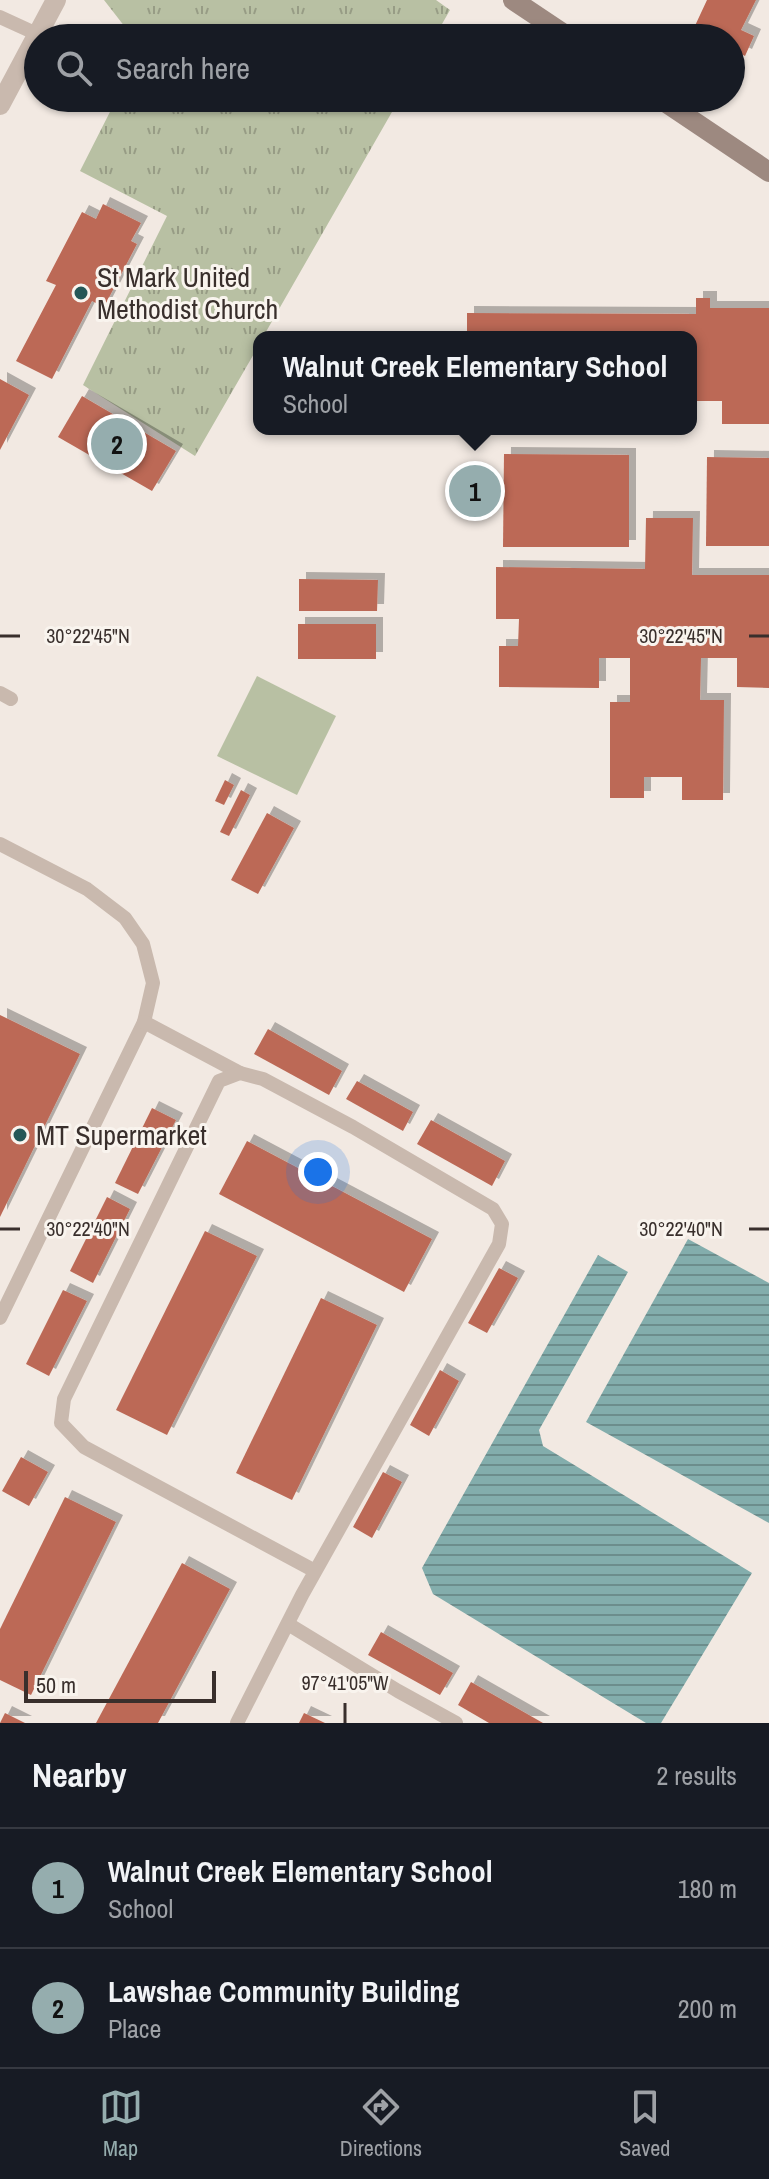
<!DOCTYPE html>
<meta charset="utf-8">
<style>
:root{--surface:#171b24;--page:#20242c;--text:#f1f3f6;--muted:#9ea1a6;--line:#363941;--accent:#95adae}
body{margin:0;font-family:"Archivo Narrow",sans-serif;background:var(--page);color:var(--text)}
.scale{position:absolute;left:24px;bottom:20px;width:192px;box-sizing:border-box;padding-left:8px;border:4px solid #392f2c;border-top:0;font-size:22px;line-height:28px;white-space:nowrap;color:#392f2c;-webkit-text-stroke:6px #f9f4ee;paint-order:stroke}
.you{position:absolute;left:318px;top:1172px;width:28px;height:28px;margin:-20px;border:6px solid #fff;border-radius:50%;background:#1a73e8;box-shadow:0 0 0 12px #1a73e833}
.badge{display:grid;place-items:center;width:52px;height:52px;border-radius:50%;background:var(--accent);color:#111;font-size:26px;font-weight:700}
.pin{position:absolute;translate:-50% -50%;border:4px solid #fff;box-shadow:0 2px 8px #0006}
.popup{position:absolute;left:253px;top:331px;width:444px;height:104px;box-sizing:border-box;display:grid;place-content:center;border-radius:16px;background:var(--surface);filter:drop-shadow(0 2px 6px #0005);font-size:26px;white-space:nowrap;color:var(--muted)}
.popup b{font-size:30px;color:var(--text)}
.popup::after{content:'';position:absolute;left:50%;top:100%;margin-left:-16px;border:16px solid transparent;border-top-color:var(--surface)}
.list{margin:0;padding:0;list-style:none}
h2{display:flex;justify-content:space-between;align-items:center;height:104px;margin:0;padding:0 32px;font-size:34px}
h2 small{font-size:26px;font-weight:400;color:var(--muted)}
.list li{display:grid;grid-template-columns:52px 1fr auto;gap:24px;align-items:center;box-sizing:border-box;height:120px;padding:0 32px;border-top:2px solid var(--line)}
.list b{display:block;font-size:30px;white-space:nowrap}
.list p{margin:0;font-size:26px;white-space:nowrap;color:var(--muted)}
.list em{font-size:26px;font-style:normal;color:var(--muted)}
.icon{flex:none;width:44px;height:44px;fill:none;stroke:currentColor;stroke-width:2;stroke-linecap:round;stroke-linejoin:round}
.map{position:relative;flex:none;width:769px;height:1723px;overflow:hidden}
.search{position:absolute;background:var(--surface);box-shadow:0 2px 6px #0004;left:24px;right:24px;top:24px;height:88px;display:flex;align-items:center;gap:20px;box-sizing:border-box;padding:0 28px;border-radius:44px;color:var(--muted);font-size:30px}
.sheet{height:344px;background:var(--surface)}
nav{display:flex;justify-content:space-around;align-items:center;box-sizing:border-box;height:112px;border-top:2px solid var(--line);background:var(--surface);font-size:22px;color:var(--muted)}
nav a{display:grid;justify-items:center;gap:4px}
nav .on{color:var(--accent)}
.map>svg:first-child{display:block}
.grass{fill:url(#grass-tufts)}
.garden{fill:#b8c0a3}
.water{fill:url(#water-rules)}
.building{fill:#bc6956;filter:url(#shadow)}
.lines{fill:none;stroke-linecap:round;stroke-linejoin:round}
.lane{stroke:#c9b9ae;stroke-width:14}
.street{stroke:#c9b9ae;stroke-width:20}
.secondary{stroke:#9d8980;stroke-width:20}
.ticks{fill:none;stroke:#392f2c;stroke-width:3}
.poi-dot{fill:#255757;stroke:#f9f4ee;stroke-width:3}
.labels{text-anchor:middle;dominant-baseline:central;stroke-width:6;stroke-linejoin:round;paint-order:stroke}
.poi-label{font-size:28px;fill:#392f2c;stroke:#f9f4ee;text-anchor:start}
.ticks-label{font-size:20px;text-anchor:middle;fill:#392f2c;stroke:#f9f4ee;stroke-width:6;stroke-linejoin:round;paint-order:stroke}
</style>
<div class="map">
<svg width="769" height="1723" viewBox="0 0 769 1723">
<defs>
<pattern id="grass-tufts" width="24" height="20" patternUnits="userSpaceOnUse" patternTransform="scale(2)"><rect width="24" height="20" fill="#b8c0a3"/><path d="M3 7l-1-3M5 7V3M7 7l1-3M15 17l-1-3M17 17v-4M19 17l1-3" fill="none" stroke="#979c85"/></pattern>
<pattern id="water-rules" width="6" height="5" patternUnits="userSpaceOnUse" patternTransform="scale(2)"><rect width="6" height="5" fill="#83adac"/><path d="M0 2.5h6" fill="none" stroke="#6c8d8c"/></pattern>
<filter id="shadow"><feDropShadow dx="7" dy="-7" stdDeviation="0" flood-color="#0004"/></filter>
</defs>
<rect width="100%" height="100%" fill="#f2e9e2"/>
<g class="grass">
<polygon points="104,0 436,0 450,10 434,38 127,38 125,27"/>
<polygon points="117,98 400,98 263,337 259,337 259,345 195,456 83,385 167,216 80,171"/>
</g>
<polygon class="garden" points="257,676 336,716 297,795 217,756"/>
<g class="water">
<polygon points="688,1239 769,1283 769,1523 586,1422"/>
<polygon points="598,1255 628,1272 539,1430 543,1446 752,1573 661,1723 646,1723 433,1594 422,1568"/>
</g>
<g class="building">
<polygon points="707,0 756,0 741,30 754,36 745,56 731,49 731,38 709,38 693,30"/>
<polygon points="103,204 141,223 131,241 137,244 104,307 92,301 52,379 16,361 56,285 46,281 82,212 96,219"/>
<polygon points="696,298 710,298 710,308 769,308 769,424 722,424 722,401 691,401 691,337 467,337 467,313 696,314"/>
<polygon points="0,379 29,395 0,450"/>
<polygon points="82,396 176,451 152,491 58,437"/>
<polygon points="504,454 629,455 629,547 503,547"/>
<polygon points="707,457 769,458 769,546 706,546"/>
<polygon points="646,518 693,518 692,575 769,575 769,688 737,687 737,658 701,658 700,700 724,700 723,800 682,800 682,777 644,777 644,798 610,798 610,702 630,702 630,658 599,658 599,688 499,687 499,646 518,646 519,619 496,619 496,567 645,569"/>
<polygon points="299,579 378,580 377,611 299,611"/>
<rect x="298" y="624" width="78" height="35"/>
<polygon points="225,780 234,785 224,805 215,801"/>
<polygon points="241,790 250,795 229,836 220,832"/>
<polygon points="267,813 294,828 258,894 231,880"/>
<polygon points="0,1015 80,1054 0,1217"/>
<polygon points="268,1029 342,1071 329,1095 254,1054"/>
<polygon points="357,1081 413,1112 403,1131 346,1099"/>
<polygon points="152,1108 176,1120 138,1194 115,1183"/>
<polygon points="431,1120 505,1161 492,1186 417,1144"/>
<polygon points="247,1141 432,1239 404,1292 219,1194"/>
<polygon points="107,1197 130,1209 93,1283 70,1271"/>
<polygon points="205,1231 257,1256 167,1435 116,1410"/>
<polygon points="499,1268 518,1278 487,1333 468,1323"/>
<polygon points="63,1290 87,1301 49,1376 26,1364"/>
<polygon points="321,1298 377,1325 292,1500 236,1473"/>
<polygon points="440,1370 459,1381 429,1436 410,1425"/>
<polygon points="21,1457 48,1472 29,1506 2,1491"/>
<polygon points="383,1472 402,1482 372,1538 353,1527"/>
<polygon points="65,1497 116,1522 31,1695 0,1680 0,1629"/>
<polygon points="182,1563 230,1589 158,1723 96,1723"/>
<polygon points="381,1632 453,1673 440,1695 368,1655"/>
<polygon points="471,1682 543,1723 489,1723 458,1705"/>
<polygon points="5,1713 25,1723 0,1723"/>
<polygon points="304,1713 325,1723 299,1723"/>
</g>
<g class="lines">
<g class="lane">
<polyline points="0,17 37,34"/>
<polyline points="0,693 11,699"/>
<polyline points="0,844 87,889 125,918 143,944 153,983 144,1022 0,1318"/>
<polyline points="144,1022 240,1073"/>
<polyline points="288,1624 398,1691 456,1723"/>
<polyline points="237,1723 302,1595 499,1244 502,1224 493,1209 353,1127 263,1079 240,1073 219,1081 64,1399 61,1423 84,1447 315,1571"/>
</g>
<polyline class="street" points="0,105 56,0"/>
<g class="secondary">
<polyline points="513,0 570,38"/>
<polyline points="659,98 769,172"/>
</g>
</g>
<path class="ticks" d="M0 636H20M749 636H769M0 1229H20M749 1229H769M345 1703V1723"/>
<g class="poi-dot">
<circle cx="81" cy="293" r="8"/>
<circle cx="20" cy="1135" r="8"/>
</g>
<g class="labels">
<g class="poi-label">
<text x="97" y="277">St Mark United<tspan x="97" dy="32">Methodist Church</tspan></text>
<text x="36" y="1135">MT Supermarket</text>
</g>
</g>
<g class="ticks-label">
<text x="88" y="643">30°22'45"N</text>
<text x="681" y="643">30°22'45"N</text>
<text x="88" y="1236">30°22'40"N</text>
<text x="681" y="1236">30°22'40"N</text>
<text x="345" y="1690">97°41'05"W</text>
</g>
</svg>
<div class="scale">50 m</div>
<div class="you"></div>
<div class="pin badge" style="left:475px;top:491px">1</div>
<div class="popup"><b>Walnut Creek Elementary School</b>School</div>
<div class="pin badge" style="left:117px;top:444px">2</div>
<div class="search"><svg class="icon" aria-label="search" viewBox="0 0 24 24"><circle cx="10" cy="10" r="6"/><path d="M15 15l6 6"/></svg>Search here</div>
</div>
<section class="sheet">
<h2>Nearby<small>2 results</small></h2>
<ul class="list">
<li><span class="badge">1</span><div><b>Walnut Creek Elementary School</b><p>School</p></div><em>180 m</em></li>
<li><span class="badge">2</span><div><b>Lawshae Community Building</b><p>Place</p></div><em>200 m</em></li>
</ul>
</section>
<nav>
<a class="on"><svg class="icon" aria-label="map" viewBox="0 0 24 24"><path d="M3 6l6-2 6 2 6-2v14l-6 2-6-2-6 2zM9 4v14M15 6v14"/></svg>Map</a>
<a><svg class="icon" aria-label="directions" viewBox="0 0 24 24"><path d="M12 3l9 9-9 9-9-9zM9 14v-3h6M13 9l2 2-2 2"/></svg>Directions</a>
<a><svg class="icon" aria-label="saved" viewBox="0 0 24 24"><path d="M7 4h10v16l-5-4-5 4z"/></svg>Saved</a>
</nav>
